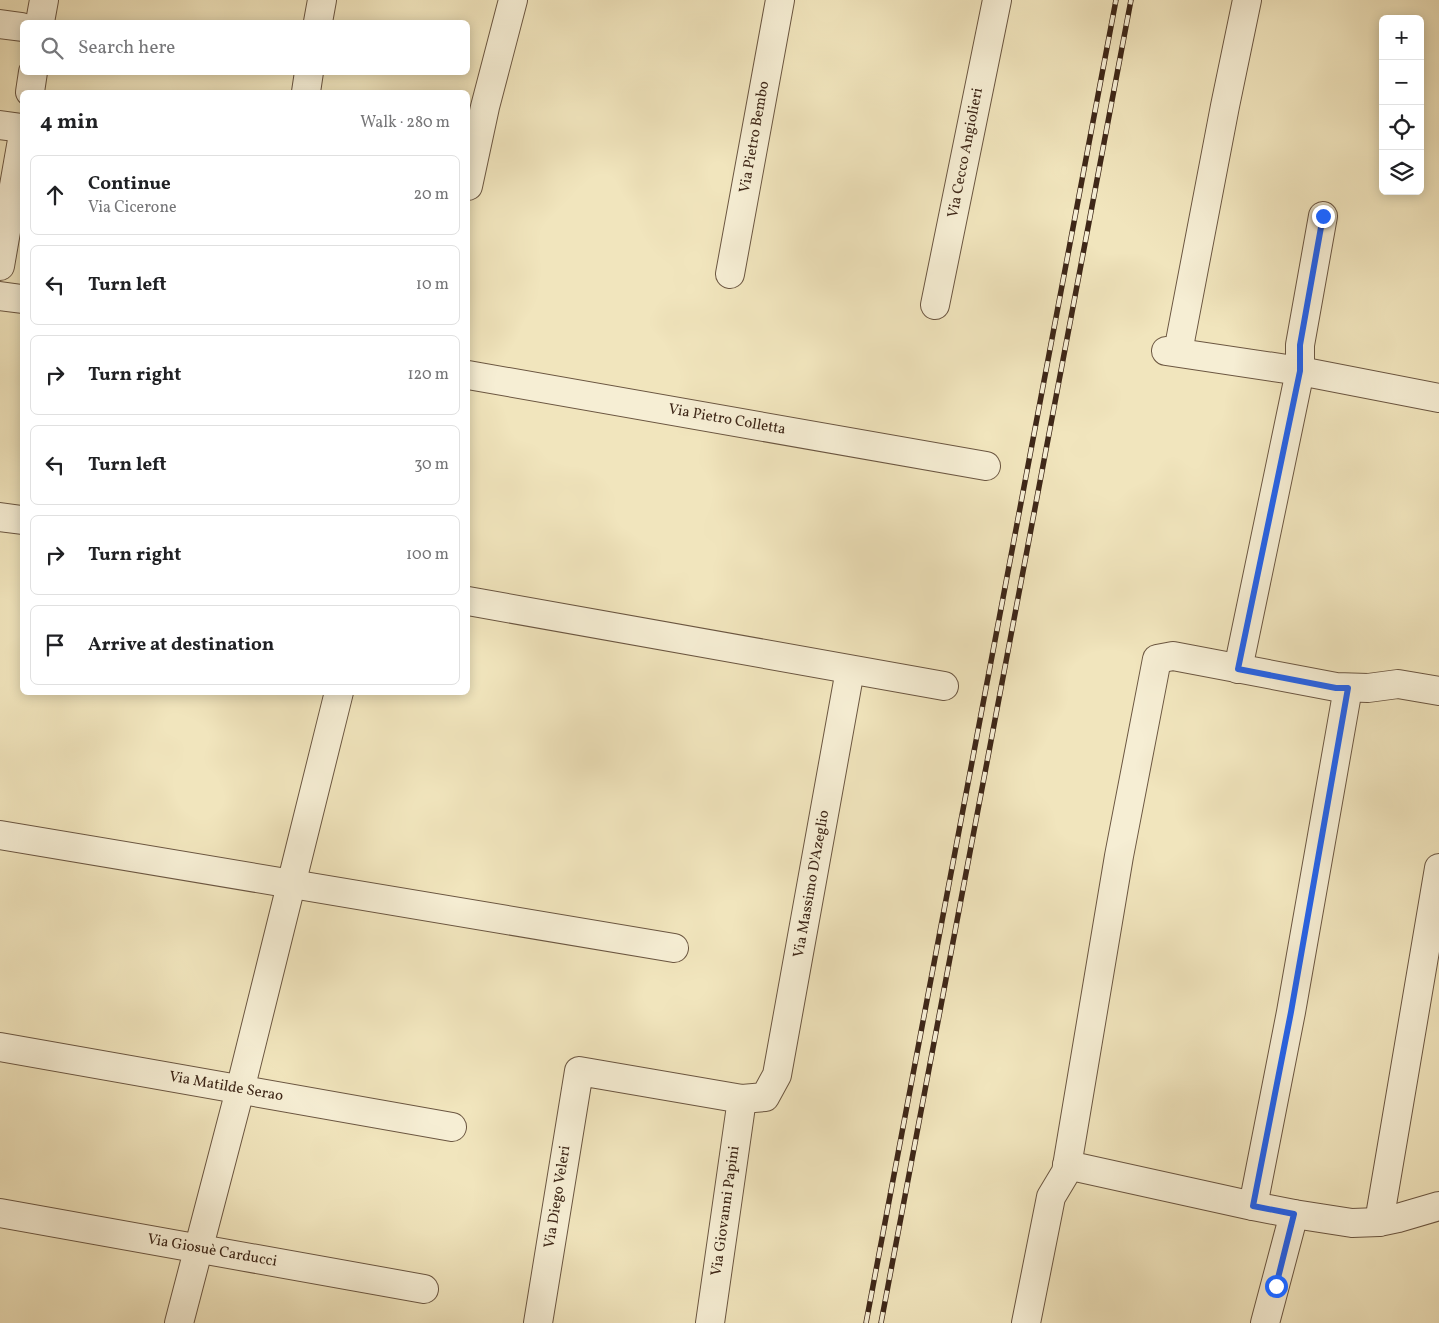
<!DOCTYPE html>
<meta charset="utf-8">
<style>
:root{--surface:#fff;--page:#f6f6f6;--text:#202124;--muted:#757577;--line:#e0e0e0}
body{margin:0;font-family:Vollkorn,serif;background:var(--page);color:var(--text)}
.controls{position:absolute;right:15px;top:15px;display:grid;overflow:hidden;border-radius:8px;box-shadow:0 2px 12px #0003}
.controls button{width:45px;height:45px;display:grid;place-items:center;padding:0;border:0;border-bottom:1px solid var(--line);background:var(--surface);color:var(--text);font:25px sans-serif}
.stop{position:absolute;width:15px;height:15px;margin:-11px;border:4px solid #2563eb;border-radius:50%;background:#fff}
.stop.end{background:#2563eb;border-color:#fff;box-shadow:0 1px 5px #0008}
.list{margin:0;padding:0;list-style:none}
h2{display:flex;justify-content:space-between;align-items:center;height:65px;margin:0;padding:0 20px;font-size:21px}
h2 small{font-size:16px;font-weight:400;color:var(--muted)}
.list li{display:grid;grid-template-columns:32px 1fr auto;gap:15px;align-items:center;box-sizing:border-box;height:80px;margin:0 10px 10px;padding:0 10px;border:1px solid var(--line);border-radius:8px}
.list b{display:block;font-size:19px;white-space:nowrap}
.list p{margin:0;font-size:16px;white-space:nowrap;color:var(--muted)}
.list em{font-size:16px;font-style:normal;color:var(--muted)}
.icon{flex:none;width:28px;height:28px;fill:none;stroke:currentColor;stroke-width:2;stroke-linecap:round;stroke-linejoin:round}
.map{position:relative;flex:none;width:1439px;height:1323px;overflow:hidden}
.search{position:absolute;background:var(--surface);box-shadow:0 2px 12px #0003;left:20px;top:20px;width:450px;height:55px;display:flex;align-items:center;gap:12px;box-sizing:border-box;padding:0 18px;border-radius:8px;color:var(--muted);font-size:19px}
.panel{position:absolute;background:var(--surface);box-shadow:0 2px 12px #0003;left:20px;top:90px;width:450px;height:605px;border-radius:8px}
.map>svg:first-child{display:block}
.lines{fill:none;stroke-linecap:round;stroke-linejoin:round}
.minor-casing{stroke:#6b5641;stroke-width:30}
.minor{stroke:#f6eed4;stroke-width:28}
.rail-casing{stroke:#3e2718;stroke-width:5.5}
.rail{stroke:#f6eed4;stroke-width:4;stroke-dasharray:11;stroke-linecap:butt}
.route{stroke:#2563eb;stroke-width:6}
.labels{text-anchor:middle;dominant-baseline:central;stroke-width:4;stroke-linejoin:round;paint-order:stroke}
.street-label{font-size:15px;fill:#3e2718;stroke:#f6eed4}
</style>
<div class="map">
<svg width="1439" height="1323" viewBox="0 0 1439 1323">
<rect width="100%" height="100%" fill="#f1e5bd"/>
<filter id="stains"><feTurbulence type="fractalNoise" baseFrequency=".004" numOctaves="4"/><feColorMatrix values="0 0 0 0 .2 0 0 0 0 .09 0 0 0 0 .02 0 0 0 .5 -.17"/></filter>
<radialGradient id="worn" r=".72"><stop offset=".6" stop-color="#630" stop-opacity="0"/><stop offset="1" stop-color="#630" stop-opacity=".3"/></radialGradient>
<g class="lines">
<defs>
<g id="minor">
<polyline points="40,22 44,0"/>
<polyline points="318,22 322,0"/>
<polyline points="0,24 22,27"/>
<polyline points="30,92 33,72"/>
<polyline points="306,92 309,72"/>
<polyline points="0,125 22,128"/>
<polyline points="468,186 485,107 513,0"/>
<polyline points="0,266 22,140"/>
<polyline points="730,274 780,0"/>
<polyline points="0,296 22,299"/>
<polyline points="935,305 997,0"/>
<polyline points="1166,351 1300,371 1439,398"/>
<polyline points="1178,352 1225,106 1247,0"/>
<polyline points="468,375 986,466"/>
<polyline points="0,517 22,520"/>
<polyline points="468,601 944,686"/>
<polyline points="1238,669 1300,371 1300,345 1323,216"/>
<polyline points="0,835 674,948"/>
<polyline points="0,1047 452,1127"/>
<polyline points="1067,1165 1253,1206 1294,1214 1352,1223 1379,1222 1398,1218 1439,1206"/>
<polyline points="1253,1206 1291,1012 1348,688"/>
<polyline points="0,1213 424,1289"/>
<polyline points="1379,1222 1439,868"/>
<polyline points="179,1323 240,1090 339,692"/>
<polyline points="538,1323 579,1071 742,1099 765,1097 777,1075 850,670"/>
<polyline points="710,1323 742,1099"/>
<polyline points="1026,1323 1051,1197 1066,1172 1119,856 1157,659 1173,656 1336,687 1368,688 1398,684 1439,691"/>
<polyline points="1265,1323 1294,1214"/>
</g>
</defs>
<use href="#minor" class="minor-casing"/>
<use href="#minor" class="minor"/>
<defs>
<g id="rail">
<polyline points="866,1323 1116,0"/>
<polyline points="881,1323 1131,0"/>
</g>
</defs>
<use href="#rail" class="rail-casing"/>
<use href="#rail" class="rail"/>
</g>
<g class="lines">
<polyline class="route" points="1276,1286 1294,1214 1253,1206 1291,1012 1348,688 1336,688 1238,669 1300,371 1300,345 1323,216"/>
</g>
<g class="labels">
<g class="street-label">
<text transform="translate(755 137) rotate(-80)">Via Pietro Bembo</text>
<text transform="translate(966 153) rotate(-79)">Via Cecco Angiolieri</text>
<text transform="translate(727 420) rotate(10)">Via Pietro Colletta</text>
<text transform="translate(812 884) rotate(-80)">Via Massimo D'Azeglio</text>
<text transform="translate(226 1087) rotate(10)">Via Matilde Serao</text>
<text transform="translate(558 1197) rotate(-81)">Via Diego Veleri</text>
<text transform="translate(726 1211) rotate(-82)">Via Giovanni Papini</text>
<text transform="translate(212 1251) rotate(10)">Via Giosuè Carducci</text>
</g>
</g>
<rect width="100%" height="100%" filter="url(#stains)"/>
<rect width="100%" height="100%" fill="url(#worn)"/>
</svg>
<div class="controls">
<button>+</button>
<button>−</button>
<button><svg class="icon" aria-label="locate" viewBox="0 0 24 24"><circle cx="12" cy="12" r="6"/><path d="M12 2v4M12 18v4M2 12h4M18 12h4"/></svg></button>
<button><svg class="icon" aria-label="layers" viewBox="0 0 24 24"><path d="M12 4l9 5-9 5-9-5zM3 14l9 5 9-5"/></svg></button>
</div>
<div class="stop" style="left:1276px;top:1286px"></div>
<div class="stop end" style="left:1323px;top:216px"></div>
<div class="search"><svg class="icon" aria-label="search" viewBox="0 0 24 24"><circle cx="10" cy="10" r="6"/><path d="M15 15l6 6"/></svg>Search here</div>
<section class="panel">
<h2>4 min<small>Walk · 280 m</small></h2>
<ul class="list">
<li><svg class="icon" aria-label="ahead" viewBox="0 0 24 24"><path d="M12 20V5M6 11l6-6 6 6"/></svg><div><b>Continue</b><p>Via Cicerone</p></div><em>20 m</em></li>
<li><svg class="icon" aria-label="left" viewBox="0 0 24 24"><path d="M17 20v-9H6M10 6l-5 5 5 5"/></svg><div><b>Turn left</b></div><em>10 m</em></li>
<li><svg class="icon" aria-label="right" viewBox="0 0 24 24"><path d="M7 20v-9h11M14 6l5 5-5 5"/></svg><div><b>Turn right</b></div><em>120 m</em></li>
<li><svg class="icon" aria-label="left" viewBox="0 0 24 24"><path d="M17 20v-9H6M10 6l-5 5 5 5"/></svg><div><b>Turn left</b></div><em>30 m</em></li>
<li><svg class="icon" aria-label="right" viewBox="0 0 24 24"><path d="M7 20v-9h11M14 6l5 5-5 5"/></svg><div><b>Turn right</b></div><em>100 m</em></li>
<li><svg class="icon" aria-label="arrive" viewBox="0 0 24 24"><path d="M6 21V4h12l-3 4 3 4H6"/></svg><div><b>Arrive at destination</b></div></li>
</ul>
</section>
</div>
